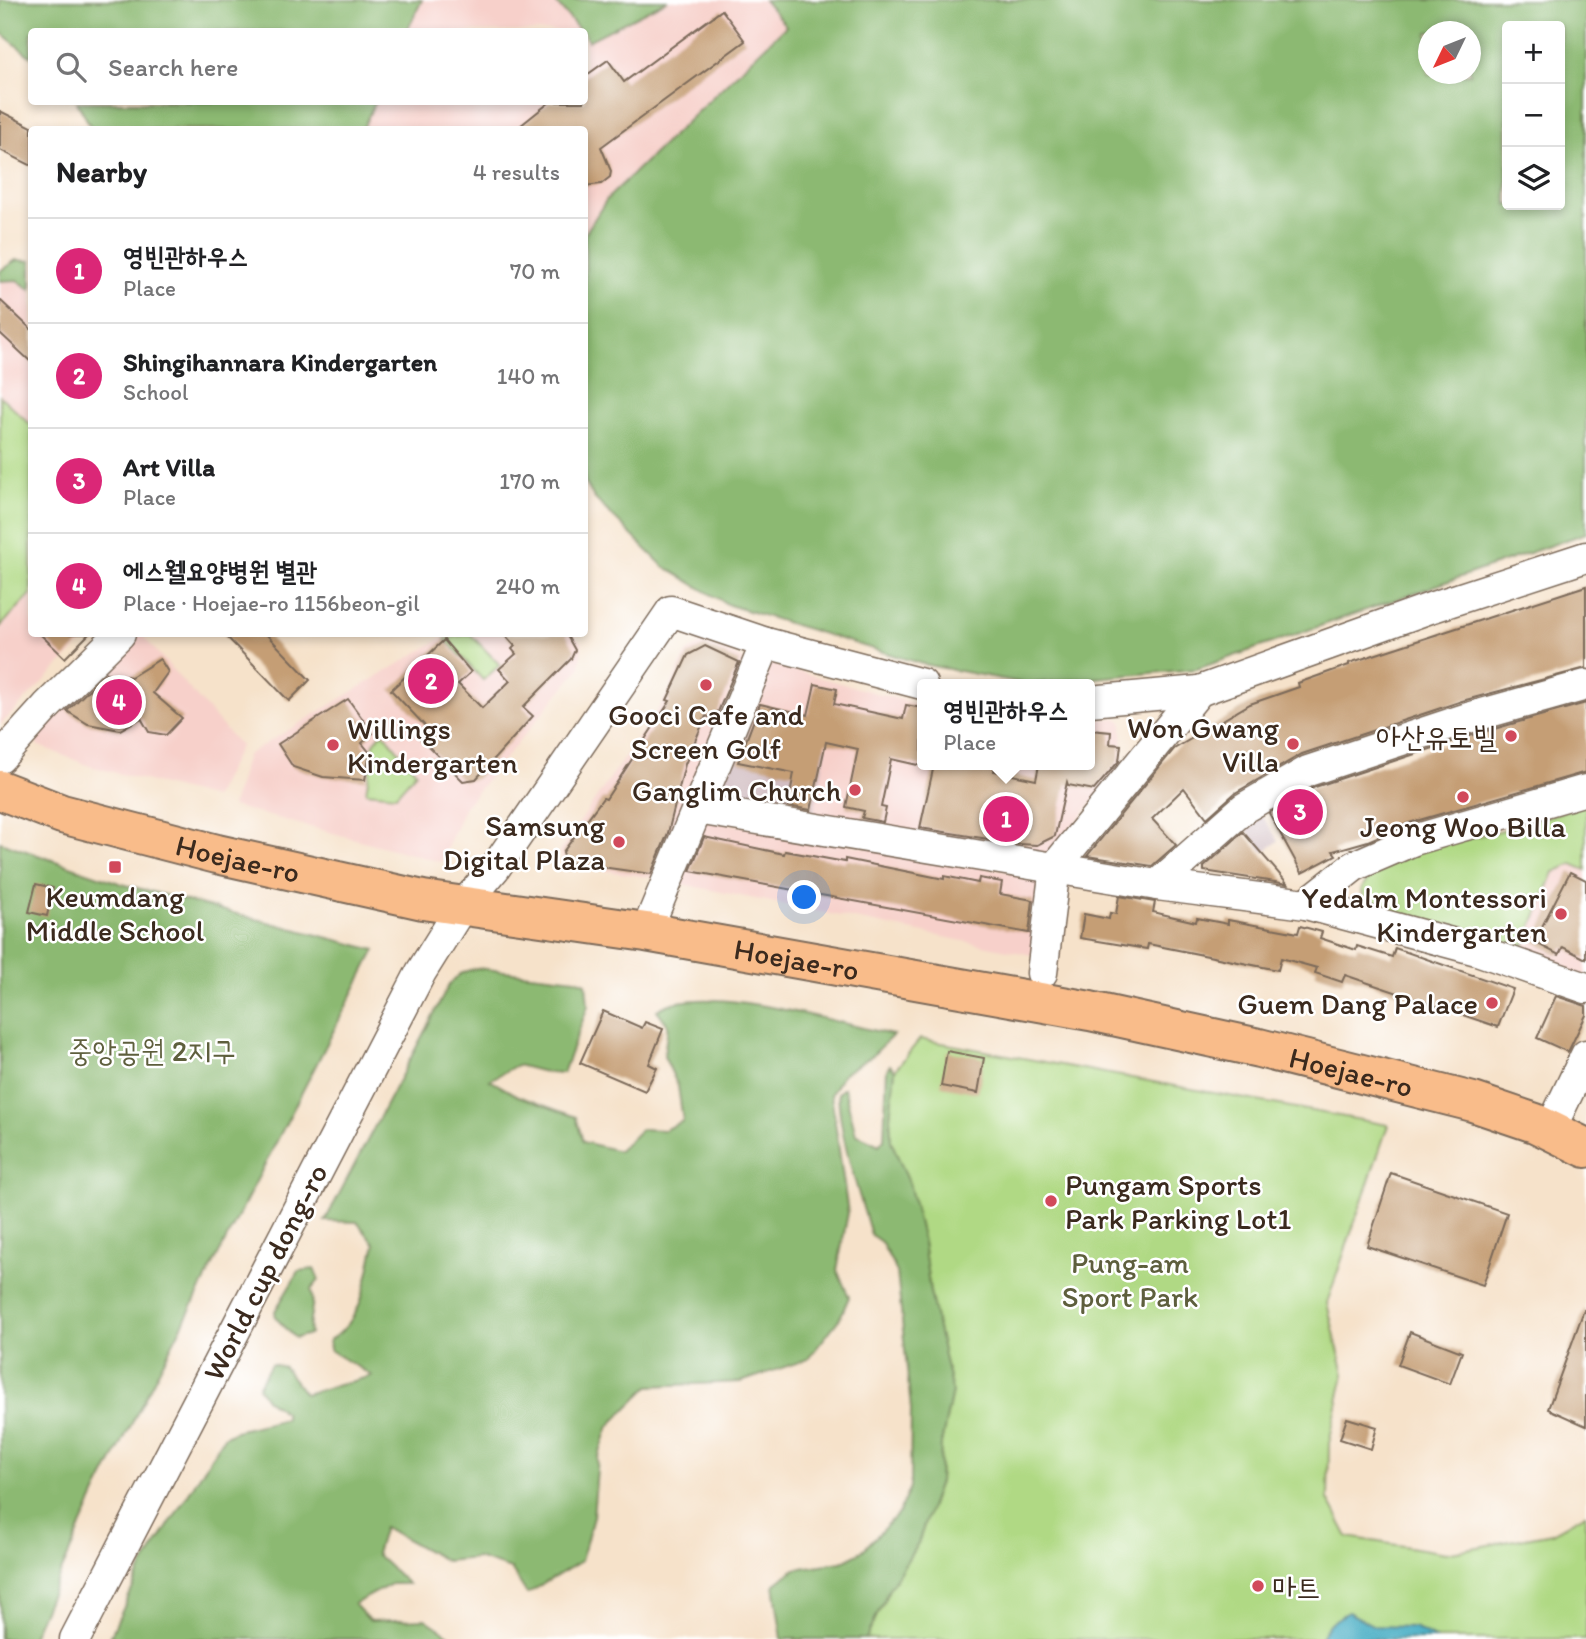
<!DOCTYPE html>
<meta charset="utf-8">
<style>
:root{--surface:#fff;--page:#f6f6f6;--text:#202124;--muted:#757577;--line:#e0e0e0;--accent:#db2777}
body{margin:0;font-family:Itim,"Poor Story",sans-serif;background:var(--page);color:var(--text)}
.controls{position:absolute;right:21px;top:21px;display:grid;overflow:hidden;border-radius:7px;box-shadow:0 4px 10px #0003}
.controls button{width:63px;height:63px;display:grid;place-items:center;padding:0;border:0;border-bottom:2px solid var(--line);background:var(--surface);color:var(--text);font:35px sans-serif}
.compass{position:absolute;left:1418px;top:21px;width:63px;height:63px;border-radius:50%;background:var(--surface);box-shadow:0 4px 10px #0003;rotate:227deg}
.you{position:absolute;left:805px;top:898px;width:24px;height:24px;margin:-18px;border:5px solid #fff;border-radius:50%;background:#1a73e8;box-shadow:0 0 0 10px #1a73e833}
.badge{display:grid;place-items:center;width:46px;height:46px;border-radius:50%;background:var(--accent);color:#fff;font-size:23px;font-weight:700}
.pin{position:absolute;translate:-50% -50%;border:4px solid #fff;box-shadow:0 2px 7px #0006}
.popup{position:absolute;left:917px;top:679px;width:178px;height:91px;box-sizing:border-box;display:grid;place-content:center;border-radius:7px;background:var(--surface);filter:drop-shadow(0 2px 5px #0005);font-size:23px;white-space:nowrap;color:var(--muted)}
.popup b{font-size:26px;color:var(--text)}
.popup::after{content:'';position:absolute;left:50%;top:100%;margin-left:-14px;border:14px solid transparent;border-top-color:var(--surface)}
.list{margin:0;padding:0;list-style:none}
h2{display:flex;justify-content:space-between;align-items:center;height:91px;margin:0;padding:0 28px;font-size:30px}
h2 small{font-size:23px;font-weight:400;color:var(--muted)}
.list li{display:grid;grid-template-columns:46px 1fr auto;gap:21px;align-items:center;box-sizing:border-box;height:105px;padding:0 28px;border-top:2px solid var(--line)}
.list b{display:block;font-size:26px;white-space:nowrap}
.list p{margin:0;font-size:23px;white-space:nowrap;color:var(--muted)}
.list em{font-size:23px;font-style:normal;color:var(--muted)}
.icon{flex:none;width:38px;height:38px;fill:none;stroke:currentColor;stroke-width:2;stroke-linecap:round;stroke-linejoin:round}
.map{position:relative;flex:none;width:1586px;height:1639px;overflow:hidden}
.search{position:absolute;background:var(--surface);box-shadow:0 4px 10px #0003;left:28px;top:28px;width:560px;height:77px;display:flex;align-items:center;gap:18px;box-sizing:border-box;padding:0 24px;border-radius:7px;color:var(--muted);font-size:26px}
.panel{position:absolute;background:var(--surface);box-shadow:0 4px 10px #0003;left:28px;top:126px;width:560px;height:511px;border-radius:7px}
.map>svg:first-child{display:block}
.built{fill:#f7d0ca}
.industrial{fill:#d2bec2}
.green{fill:#b0d984;stroke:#768251;stroke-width:2}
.forest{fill:#8cb972;stroke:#647248;stroke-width:2;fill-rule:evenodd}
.water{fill:#43abc2;stroke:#3f6a70;stroke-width:2}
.building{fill:#c59e75}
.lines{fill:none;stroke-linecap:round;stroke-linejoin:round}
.minor-casing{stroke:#7c6a5a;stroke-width:33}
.major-casing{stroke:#7c6a5a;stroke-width:42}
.minor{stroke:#fff;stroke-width:30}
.major{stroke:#f9bc8a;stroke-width:38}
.poi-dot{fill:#d1495b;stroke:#fff;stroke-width:2.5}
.labels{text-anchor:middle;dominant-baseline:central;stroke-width:5;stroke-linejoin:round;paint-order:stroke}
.poi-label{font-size:30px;fill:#3b2a1e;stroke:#fff;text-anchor:end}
.street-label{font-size:30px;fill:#3b2a1e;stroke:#fff}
.park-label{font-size:30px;fill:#5e5f3d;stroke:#fff}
</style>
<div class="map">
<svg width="1586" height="1639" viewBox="0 0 1586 1639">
<rect width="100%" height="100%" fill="#fff"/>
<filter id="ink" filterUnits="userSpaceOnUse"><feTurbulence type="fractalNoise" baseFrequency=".0143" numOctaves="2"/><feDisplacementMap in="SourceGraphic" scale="14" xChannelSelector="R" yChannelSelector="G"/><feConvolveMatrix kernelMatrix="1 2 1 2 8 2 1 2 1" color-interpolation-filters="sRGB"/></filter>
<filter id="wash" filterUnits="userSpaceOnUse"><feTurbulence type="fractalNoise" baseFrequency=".00686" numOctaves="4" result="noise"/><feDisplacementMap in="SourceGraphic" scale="28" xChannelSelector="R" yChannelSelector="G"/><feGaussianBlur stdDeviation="1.57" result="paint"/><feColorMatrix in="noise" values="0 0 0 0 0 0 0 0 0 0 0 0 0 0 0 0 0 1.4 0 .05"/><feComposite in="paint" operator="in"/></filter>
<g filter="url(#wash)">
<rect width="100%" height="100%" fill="#f6e2ca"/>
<g class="built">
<polygon points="422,0 554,0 580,31 408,32"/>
<polygon points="668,0 764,0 786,25 607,199 585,234 584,130 362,130 375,102 584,102 585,37 588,41"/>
<polygon points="17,280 32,290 32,634 91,634 0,725 0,281"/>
<polygon points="141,634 240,746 214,798 90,766 37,745 38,734"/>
<polygon points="449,634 573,634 582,643 580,668 465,806 441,862 232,806 247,755"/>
<polygon points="704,642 744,660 655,878 565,865 559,852 663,702 687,652"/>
<polygon points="768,663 922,706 922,765 1090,765 1090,720 1117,718 1122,722 1123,766 1048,855 813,817 742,729"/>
<polygon points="700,819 1045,878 1032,955 682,884"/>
<polygon points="1572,864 1586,870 1586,979 1520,956 1554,872"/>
</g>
<g class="industrial">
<polygon points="742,729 827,747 813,817 719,799 716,792"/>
<polygon points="1261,814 1279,841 1263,852 1244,826"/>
</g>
<g class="green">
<polygon points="0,396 32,426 31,594 0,627"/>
<polygon points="470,634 500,665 483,680 445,639"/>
<polygon points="383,732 416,772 396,795 366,792 374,743"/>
<polygon points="1586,804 1586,870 1572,864 1554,872 1520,956 1379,912 1366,900 1361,890 1373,871 1419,850 1503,830"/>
<polygon points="920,1039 1388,1125 1327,1303 1344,1374 1329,1443 1328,1499 1348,1537 1446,1553 1552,1533 1586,1514 1586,1639 866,1639 889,1589 918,1543 939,1482 941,1444 952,1392 930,1292 923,1242 909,1183 891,1141 890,1117 895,1070"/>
</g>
<g class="forest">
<polygon points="0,0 422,0 407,31 32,32 31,57 0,32"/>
<polygon points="554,0 668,0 588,41 584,32 580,31"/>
<path d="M764 0H1586V533L1197 669 1028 684 922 664 729 605 663 566 594 498 585 482V234L607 199 786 26ZM1507 26H1560V205H1507ZM1428 32H1470V74H1428Z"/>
<polygon points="77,102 375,102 362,130 92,129"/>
<polygon points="16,260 31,261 31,290 17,280 0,281 0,271"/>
<polygon points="0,842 122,884 375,950 97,1491 31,1639 0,1639"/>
<path d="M476 968 576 979 586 983 588 1006 563 1073 544 1072 517 1065 490 1080 518 1096 576 1117 583 1142 619 1151 641 1129 664 1130 683 1121 678 1086 664 1056 668 1025 657 1010C702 980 840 1024 893 1035L873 1055 843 1074 831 1094 848 1213 837 1270 849 1297 840 1318 808 1359 741 1382 649 1386 609 1426 598 1458 593 1517 581 1561 527 1594 511 1569 477 1558 446 1561 384 1527 376 1554 408 1584H391L354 1604 370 1621 425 1619 455 1639H109L143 1566 224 1437 235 1431 285 1419V1413L266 1399 258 1387 271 1364 284 1367 305 1394 372 1376 330 1350 329 1340C364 1321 366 1279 375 1244L357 1222 325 1221 449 985 461 973Z"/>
<path d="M890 1065 895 1070 890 1117 891 1141 909 1183 923 1242 930 1292 952 1392 941 1444 939 1482 918 1543 889 1589 866 1639H782L774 1585 795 1569 841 1562 862 1551 899 1513 910 1487 911 1409 897 1272 881 1242 871 1235C858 1189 840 1141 838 1093L844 1088 856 1134 879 1145 884 1139 887 1069Z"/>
<path d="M314 1269 319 1280 311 1290C316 1306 307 1318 310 1334L295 1338 276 1318 275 1311 299 1271Z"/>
</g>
<polygon class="water" points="1348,1612 1374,1626 1414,1627 1436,1639 1320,1639 1329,1624"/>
<g id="blocks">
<g class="building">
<polygon points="722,10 745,41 601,147 611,171 610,177 601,184 584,186 584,130 515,130 550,102 584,102 584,77 608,60 624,82"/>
<polygon points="0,111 32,127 32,166 0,150"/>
<polygon points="0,300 32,330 32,363 0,333"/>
<polygon points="1586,586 1586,668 1462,701 1302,754 1235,793 1207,818 1184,788 1152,819 1176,845 1152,866 1087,856 1174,749 1250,704 1299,687 1298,683 1349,665 1349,663"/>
<polygon points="40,634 89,634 65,658"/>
<polygon points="224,634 266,634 310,680 289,701"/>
<polygon points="504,634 566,634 575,650 571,659 523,707 533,716 476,779 463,781 420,738 428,729 391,690 444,640 471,672 458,684 482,708 510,681 499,669 516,654 512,649 515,646"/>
<polygon points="705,646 739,662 715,719 706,716 685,764 668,833 651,874 566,862 563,852 603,798 606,799 670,701 667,700 688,655"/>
<polygon points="160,659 168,672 153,693 182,718 166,735 149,732 141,718 120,730 88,724 67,711 106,673 131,677"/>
<polygon points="815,684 837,689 834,704 903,719 906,705 922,708 922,766 891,759 881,807 886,808 883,822 862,818 864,811 846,807 858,749 826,742 811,810 788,806 794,773 738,762 760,704 808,715"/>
<polygon points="348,699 373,733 362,743 370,753 365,780 323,777 293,767 278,744"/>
<polygon points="1586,703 1586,772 1409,823 1368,841 1333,851 1336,855 1302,873 1269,813 1315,787 1473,735"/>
<polygon points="1090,730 1111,732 1110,744 1121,745 1119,761 1094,790 1068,785 1067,782 1055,836 1037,845 1019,844 920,828 934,765 995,765 994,771 1036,780 1039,765 1090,765"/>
<polygon points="1243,832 1288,884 1204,871 1204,867"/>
<polygon points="704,837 784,854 785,851 845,862 845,859 944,879 944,876 978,883 979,878 1002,882 1000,894 1033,900 1029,933 690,871"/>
<polygon points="1570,872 1586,880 1586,959 1563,947 1559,955 1534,942"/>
<polygon points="36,884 53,888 47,916 29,912"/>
<polygon points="1119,896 1155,902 1153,912 1196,922 1197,918 1228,924 1228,920 1298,933 1300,926 1322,932 1320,938 1356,950 1357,946 1392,957 1395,948 1513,989 1498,1027 1345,975 1342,982 1315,973 1317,968 1281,958 1278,970 1148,944 1147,949 1080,938 1084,914 1109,919 1110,913 1116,914"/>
<polygon points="1556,996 1586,1006 1586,1015 1568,1052 1537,1038"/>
<polygon points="603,1011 642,1028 645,1022 663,1029 649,1064 657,1068 645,1091 580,1063"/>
<polygon points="947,1051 984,1058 978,1093 941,1086"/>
<polygon points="1391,1173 1507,1213 1483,1285 1367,1246"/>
<polygon points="1584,1310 1586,1310 1586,1426 1548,1409"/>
<polygon points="1410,1332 1462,1352 1450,1384 1398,1365"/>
<polygon points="1347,1418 1377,1427 1371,1449 1340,1439"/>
</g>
</g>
</g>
<g filter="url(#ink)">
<use href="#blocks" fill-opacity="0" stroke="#7c6a5a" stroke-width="2"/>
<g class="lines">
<defs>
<g id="minor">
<polyline points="766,643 697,809 1157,885 1306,904 1477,950 1586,988"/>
<polyline points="1090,701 1199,691 1433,607 1586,557"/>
<polyline points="0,758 47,706 120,634"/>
<polyline points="1055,867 1199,691"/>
<polyline points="1157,885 1244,808 1308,771 1468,718 1586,685"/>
<polyline points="1306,904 1354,866 1414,840 1586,790"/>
<polyline points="646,932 697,809"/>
<polyline points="1042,973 1055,867"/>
<polyline points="1550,1130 1586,1055"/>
<polyline points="75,1639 421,972 461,908 495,868 671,611 766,643 922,684"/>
</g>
<g id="major">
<path id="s1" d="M0 790 62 814 217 854 423 900 646 932 1090 1011 1259 1048 1473 1102 1535 1123 1586 1148"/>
</g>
</defs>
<use href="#minor" class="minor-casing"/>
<use href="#major" class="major-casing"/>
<use href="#minor" class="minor"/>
<use href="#major" class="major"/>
</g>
</g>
<g class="poi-dot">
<circle cx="706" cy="685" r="7"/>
<circle cx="1511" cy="736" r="7"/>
<circle cx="1293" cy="744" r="7"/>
<circle cx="333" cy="745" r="7"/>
<circle cx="855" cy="790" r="7"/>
<circle cx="1463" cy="797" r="7"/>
<circle cx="619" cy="842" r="7"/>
<rect x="108" y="860" width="14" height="14" rx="3.5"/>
<circle cx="1561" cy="914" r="7"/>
<circle cx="1492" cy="1003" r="7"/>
<circle cx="1051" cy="1201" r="7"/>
<circle cx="1258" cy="1586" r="7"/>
</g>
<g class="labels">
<g class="poi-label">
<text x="706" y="714" text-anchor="middle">Gooci Cafe and<tspan x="706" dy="34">Screen Golf</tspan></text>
<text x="1279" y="727">Won Gwang<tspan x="1279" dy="34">Villa</tspan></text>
<text x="347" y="728" text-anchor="start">Willings<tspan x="347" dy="34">Kindergarten</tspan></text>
<text x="1497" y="736">아산유토빌</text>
<text x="841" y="790">Ganglim Church</text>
<text x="605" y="825">Samsung<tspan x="605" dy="34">Digital Plaza</tspan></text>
<text x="1463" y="826" text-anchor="middle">Jeong Woo Billa</text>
<text x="115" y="896" text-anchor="middle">Keumdang<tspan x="115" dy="34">Middle School</tspan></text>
<text x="1547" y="897">Yedalm Montessori<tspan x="1547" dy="34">Kindergarten</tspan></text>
<text x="1478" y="1003">Guem Dang Palace</text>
<text x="1065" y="1184" text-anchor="start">Pungam Sports<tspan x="1065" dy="34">Park Parking Lot1</tspan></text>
<text x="1272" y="1586" text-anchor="start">마트</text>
</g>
<g class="street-label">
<text stroke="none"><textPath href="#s1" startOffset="248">Hoejae-ro</textPath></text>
<text stroke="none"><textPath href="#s1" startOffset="816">Hoejae-ro</textPath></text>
<text stroke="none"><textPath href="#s1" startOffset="1382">Hoejae-ro</textPath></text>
<text transform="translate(265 1272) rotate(-63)">World cup dong-ro</text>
</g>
<g class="park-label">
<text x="152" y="1050">중앙공원 2지구</text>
<text x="1130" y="1262">Pung-am<tspan x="1130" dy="34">Sport Park</tspan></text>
</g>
</g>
</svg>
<div class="controls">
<button>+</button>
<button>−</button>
<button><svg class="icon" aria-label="layers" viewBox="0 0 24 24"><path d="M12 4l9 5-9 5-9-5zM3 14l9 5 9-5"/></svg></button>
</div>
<svg class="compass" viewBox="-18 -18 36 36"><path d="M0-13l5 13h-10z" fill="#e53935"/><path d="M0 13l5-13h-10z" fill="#757577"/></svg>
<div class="you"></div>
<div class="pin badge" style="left:1006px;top:819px">1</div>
<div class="popup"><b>영빈관하우스</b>Place</div>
<div class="pin badge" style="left:431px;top:681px">2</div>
<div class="pin badge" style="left:1300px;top:812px">3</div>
<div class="pin badge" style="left:119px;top:702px">4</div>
<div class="search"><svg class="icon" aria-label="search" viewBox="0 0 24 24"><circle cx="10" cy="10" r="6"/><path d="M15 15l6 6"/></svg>Search here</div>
<section class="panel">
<h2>Nearby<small>4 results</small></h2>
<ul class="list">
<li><span class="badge">1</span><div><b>영빈관하우스</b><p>Place</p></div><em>70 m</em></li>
<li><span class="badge">2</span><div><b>Shingihannara Kindergarten</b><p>School</p></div><em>140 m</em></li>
<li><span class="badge">3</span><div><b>Art Villa</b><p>Place</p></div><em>170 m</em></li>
<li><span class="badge">4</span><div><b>에스웰요양병원 별관</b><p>Place · Hoejae-ro 1156beon-gil</p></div><em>240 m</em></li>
</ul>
</section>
</div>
